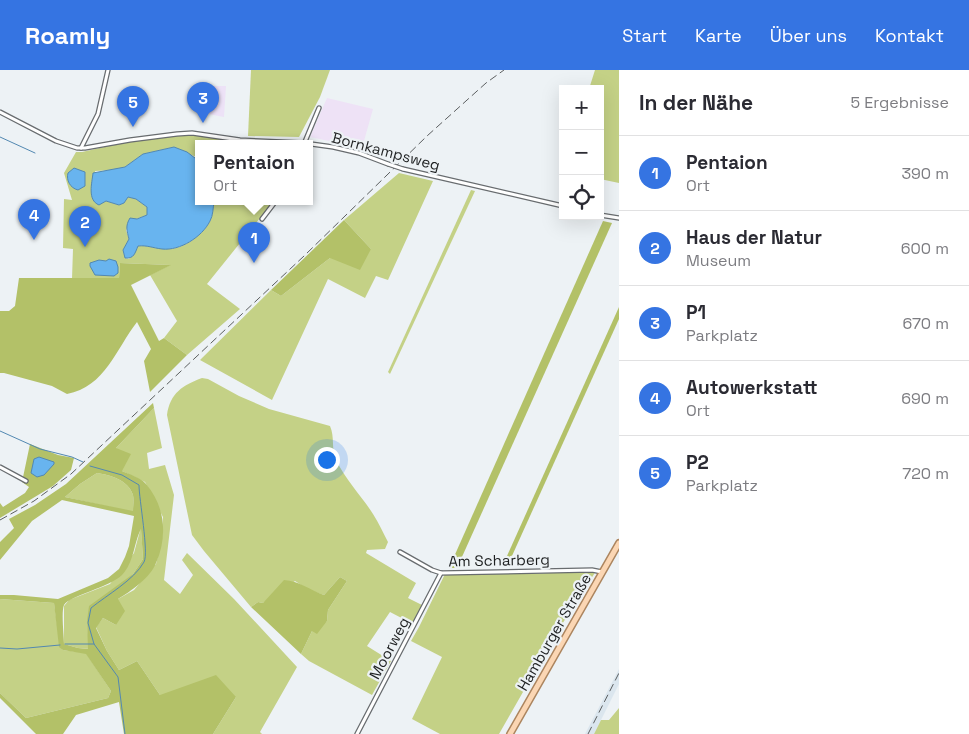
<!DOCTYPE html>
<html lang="de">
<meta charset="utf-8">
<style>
:root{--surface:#fff;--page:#f7f7f7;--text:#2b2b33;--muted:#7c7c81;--line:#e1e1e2;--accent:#3574e2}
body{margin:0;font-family:"Space Grotesk",sans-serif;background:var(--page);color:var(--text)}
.controls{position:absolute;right:15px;top:15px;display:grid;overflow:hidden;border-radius:0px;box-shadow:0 5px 20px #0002}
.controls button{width:45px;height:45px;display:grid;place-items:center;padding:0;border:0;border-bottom:1px solid var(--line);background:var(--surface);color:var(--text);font:25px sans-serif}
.you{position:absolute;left:326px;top:389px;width:18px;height:18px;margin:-12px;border:4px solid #fff;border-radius:50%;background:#1a73e8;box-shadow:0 0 0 8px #1a73e833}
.badge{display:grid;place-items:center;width:32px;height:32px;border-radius:50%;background:var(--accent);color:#fff;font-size:16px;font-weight:700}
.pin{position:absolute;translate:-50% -41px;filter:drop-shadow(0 1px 2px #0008)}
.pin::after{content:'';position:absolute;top:26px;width:18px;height:15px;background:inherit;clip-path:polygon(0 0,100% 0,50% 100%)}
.popup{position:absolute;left:195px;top:70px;width:118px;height:65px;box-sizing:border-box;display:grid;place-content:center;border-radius:0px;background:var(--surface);filter:drop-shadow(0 1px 4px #0005);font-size:16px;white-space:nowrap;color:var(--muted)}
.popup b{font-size:19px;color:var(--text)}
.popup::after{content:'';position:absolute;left:50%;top:100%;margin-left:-10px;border:10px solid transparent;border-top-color:var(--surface)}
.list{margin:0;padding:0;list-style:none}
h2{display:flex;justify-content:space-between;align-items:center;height:65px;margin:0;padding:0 20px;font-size:21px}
h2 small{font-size:16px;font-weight:400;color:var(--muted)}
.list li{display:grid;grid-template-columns:32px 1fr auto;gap:15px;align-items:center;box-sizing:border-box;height:75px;padding:0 20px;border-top:1px solid var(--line)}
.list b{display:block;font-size:19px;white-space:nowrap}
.list p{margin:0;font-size:16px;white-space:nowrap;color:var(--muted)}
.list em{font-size:16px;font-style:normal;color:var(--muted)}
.icon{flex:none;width:28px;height:28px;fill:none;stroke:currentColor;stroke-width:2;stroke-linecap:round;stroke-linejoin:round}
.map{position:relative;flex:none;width:619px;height:664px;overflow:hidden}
header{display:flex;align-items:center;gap:30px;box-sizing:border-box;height:70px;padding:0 25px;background:var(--accent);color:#fff}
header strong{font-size:24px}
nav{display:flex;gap:28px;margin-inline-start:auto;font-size:18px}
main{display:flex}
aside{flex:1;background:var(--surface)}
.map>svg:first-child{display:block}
.commercial{fill:#eee2f6}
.built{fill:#dbe6ee}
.education{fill:#ede2f7}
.green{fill:#c4d186}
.forest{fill:#b3c168;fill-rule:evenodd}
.water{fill:#68b4ef;stroke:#5288b1}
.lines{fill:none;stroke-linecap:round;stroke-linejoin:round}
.stream{stroke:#5288b1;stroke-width:1}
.minor-casing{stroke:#686c6f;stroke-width:5.5}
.primary-casing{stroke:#ac855f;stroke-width:8}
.minor{stroke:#fff;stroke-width:3}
.primary{stroke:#fbd6b3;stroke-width:5}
.rail{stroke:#5c5f60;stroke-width:1;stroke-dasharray:8 4;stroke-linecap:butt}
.minor-bridge-casing{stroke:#686c6f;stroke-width:5.5;stroke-linecap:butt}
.minor-bridge{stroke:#fff;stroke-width:3}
.labels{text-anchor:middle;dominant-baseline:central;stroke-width:4.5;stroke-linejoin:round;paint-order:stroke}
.street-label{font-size:15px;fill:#1e2021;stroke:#edf2f5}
</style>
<header>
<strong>Roamly</strong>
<nav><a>Start</a><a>Karte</a><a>Über uns</a><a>Kontakt</a></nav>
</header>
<main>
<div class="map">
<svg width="619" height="664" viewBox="0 0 619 664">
<rect width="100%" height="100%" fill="#edf2f5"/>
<polygon class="commercial" points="327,28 373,39 362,78 310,67"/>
<polygon class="built" points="619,599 619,614 594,664 585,664"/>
<polygon class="education" points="211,16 226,16 224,47 203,43 201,40 197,22 201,18"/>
<g class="green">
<polygon points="251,0 330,0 320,27 299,67 248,66"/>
<polygon points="595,0 619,0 619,113 600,109 600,19 589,19"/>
<path d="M185 65H198L234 72 279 74H199V91L196 87 174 77 143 84 125 97 114 100 95 101 103 132 106 131 119 135 124 133 128 127 136 129 147 137V145L136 149 126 160 129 169 123 180 125 188 129 189 138 176C148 175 159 179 169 179 184 179 204 164 210 151 213 146 213 138 214 132H273L207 214 240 239 187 285 164 268 177 251 150 205 170 195 120 193 119 208 72 209 73 179 63 178 64 129 72 130 64 103 76 82H82L131 71Z"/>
<polygon points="399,103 433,111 388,210 376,206 365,228 328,209 272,330 200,290 271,220 281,226 330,188 371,179 344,150"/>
<polygon points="471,120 475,121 390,304 388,302"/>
<path d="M202 308 208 309 239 326 269 339 330 356C335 367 331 379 336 390 347 412 361 425 373 444 379 453 383 463 388 472L385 479 367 480 366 483 416 513 408 528 422 535 413 554 390 542 367 576 391 591 372 625 309 591 301 584 312 561 327 551 328 540 347 511 340 507 324 525 309 520 295 511 263 533 258 532 251 537 204 481 192 465 167 345C170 323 183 315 202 308Z"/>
<polygon points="154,338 162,378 147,383 149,399 165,395 174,425 164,510 180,524 193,505 182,490 187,483 234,529 297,597 260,662 262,664 213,664 236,627 160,625 137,591 119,600 107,581 96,557 103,548 116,555 118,529 134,520 156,494 162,469 163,447 145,412 122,401 116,378"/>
<path d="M97 403C111 405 128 410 133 425 134 430 133 437 133 442L65 427 80 414Z"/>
<polygon points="141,457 143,489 133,504 87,551 89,579 78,578 64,574 64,536 69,530 110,514 134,483"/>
<polygon points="596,501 559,559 499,664 440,664 412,649 442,587 411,571 419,557 445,504 527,504"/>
<polygon points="0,529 54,533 60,575 63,580 86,583 111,621 108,628 26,648 0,623"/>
<polygon points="619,638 619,664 594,664 601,650 609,650"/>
</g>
<g class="forest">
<polygon points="344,150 371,179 360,200 330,188 281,226 271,220"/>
<polygon points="603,151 612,153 457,498 449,498"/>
<path d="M120 193 171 195 131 215 159 271 164 268 187 285 150 322 144 291 151 279 137 252C116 279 105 317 67 324L52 316 4 303H0V241H9L15 236 19 208H119Z"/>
<polygon points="619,237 619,249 507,497 502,497"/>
<path d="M153 333 154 338 116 378 131 384 122 401C129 404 141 408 146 414 165 436 168 466 156 493 151 507 130 522 118 529L125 541 116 555 103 548 96 558 107 581 119 600 137 591 160 625 216 605 236 627 213 664H124L119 632 76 645 63 664H36L0 628V623L26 648 108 628 111 621 86 584 63 580 59 577 54 533 0 529V525H14L58 529 108 508 119 499 125 487 129 476 134 446 62 430 32 451 0 490V472L14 458 9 449 35 435 66 414ZM97 403C111 405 128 410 133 425 134 430 133 437 133 441L65 427 80 414ZM141 459 143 489 133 504 89 536 87 551 88 579 78 578 64 574C64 566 61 542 64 535 69 526 110 517 122 505 134 493 134 472 141 459Z"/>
<polygon points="30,374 58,385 74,388 71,400 53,416 0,448 0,433 3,437 25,423 29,417 22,412"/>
<path d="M340 507 347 511 328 540 327 551 317 564 312 561 301 584 251 537 258 532 263 533 284 510C299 511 310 520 324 525Z"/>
</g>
<g class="water">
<path d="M174 77 187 82 199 91V132H214C213 138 213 146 210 151 202 167 180 181 162 179 153 178 147 175 138 176 135 183 134 189 125 188L123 180 129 169C127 161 125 156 130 148L137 149 147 145V137L136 129 128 127 124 133 119 135 106 131 99 135C87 130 92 113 93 103L125 97 143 84Z"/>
<path d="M74 98 85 102V116L78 120C70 118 66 110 68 103Z"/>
<polygon points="109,189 116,191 118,197 118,203 114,206 95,205 90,196 90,193 99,190 106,191"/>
<polygon points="39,387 54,392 54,394 44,405 37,407 31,403 34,389"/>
</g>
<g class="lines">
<g class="stream">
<polyline points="0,67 35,83"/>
<polyline points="0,361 40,379 72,387 83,392"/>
<path d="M90 396 122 405 139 415C139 429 149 483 144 492 134 510 107 525 91 538L88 553 94 574 118 607 125 664"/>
<polyline points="65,574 94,574"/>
<polyline points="0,578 17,579 60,575"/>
</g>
<defs>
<g id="minor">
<polyline points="0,42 56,71 77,78 85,78 130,70 177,64 192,63 240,70 304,73 333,77 359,83 388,94"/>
<polyline points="304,74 319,38"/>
<polyline points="81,78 98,44 108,0"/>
<polyline points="403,99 563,136"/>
<polyline points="600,145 619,148"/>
<polyline points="262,149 275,132"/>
<polyline points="0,397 26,411"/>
<polyline points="400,482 432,500 441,503 592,500 602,502"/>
<polyline points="357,664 441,503"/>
</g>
<polyline id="primary" points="510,664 619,473"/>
</defs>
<use href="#minor" class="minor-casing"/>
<use href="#primary" class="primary-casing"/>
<use href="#minor" class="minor"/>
<use href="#primary" class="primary"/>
<g class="rail">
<polyline points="0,450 34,431 71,404 304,186 427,66 486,13 504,0"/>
<polyline points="588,664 619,603"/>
</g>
<defs>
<polyline id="minor-bridge" points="388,94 403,99"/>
</defs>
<use href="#minor-bridge" class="minor-bridge-casing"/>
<use href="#minor-bridge" class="minor-bridge"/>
</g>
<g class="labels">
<g class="street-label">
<text transform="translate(386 81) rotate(15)">Bornkampsweg</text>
<text transform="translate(499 490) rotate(-1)">Am Scharberg</text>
<text transform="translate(554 562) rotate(-60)">Hamburger Straße</text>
<text transform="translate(389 578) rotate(-62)">Moorweg</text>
</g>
</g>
</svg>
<div class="controls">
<button>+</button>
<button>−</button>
<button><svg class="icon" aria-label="locate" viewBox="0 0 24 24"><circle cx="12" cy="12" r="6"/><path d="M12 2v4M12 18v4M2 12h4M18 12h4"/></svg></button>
</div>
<div class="you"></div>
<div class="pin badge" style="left:254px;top:193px">1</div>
<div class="popup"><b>Pentaion</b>Ort</div>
<div class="pin badge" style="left:85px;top:177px">2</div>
<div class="pin badge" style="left:203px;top:53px">3</div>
<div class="pin badge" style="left:34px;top:170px">4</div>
<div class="pin badge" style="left:133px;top:57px">5</div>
</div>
<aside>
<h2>In der Nähe<small>5 Ergebnisse</small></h2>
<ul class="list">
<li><span class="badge">1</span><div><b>Pentaion</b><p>Ort</p></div><em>390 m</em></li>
<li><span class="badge">2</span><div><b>Haus der Natur</b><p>Museum</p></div><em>600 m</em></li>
<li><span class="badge">3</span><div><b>P1</b><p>Parkplatz</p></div><em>670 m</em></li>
<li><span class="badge">4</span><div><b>Autowerkstatt</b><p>Ort</p></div><em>690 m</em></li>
<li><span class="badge">5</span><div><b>P2</b><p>Parkplatz</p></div><em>720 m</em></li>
</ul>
</aside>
</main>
